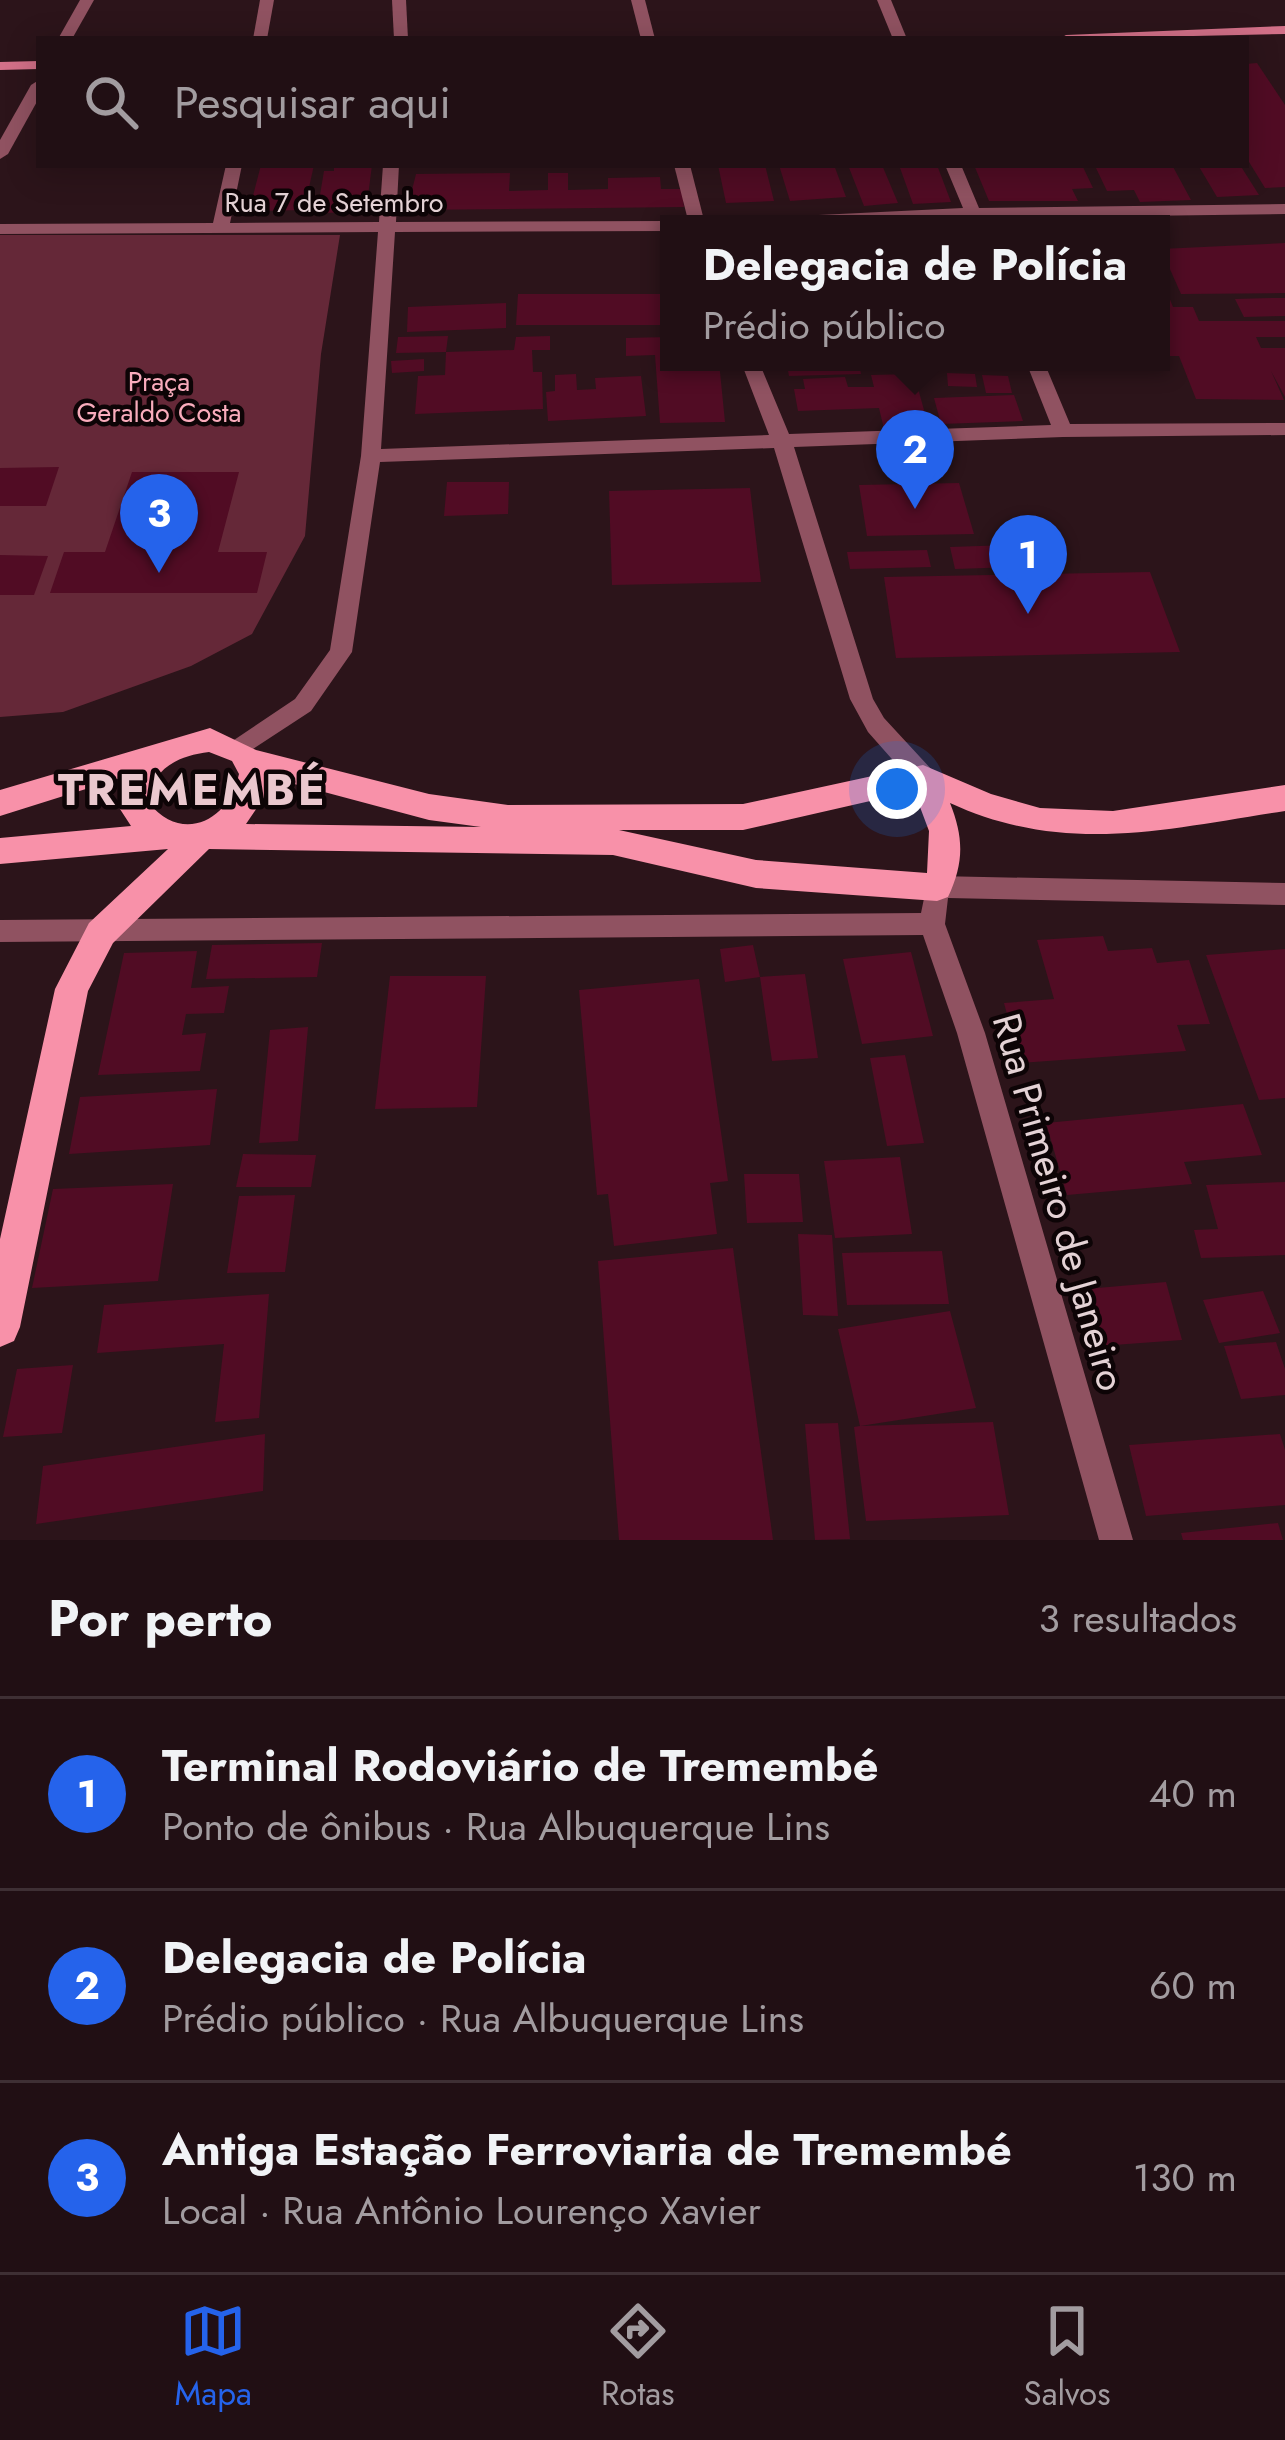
<!DOCTYPE html>
<html lang="pt">
<meta charset="utf-8">
<style>
:root{--surface:#210f14;--page:#2d1d22;--text:#f1f3f6;--muted:#a29ca0;--line:#3e2f34;--accent:#2563eb}
body{margin:0;font-family:Jost,sans-serif;background:var(--page);color:var(--text)}
.you{position:absolute;left:897px;top:789px;width:42px;height:42px;margin:-30px;border:9px solid #fff;border-radius:50%;background:#1a73e8;box-shadow:0 0 0 18px #1a73e833}
.badge{display:grid;place-items:center;width:78px;height:78px;border-radius:50%;background:var(--accent);color:#fff;font-size:39px;font-weight:700}
.pin{position:absolute;translate:-50% -99px;filter:drop-shadow(0 3px 6px #0008)}
.pin::after{content:'';position:absolute;top:63px;width:42px;height:36px;background:inherit;clip-path:polygon(0 0,100% 0,50% 100%)}
.popup{position:absolute;left:660px;top:215px;width:510px;height:156px;box-sizing:border-box;display:grid;place-content:center;border-radius:0px;background:var(--surface);filter:drop-shadow(0 3px 9px #0005);font-size:39px;white-space:nowrap;color:var(--muted)}
.popup b{font-size:45px;color:var(--text)}
.popup::after{content:'';position:absolute;left:50%;top:100%;margin-left:-24px;border:24px solid transparent;border-top-color:var(--surface)}
.list{margin:0;padding:0;list-style:none}
h2{display:flex;justify-content:space-between;align-items:center;height:156px;margin:0;padding:0 48px;font-size:51px}
h2 small{font-size:39px;font-weight:400;color:var(--muted)}
.list li{display:grid;grid-template-columns:78px 1fr auto;gap:36px;align-items:center;box-sizing:border-box;height:192px;padding:0 48px;border-top:3px solid var(--line)}
.list b{display:block;font-size:45px;white-space:nowrap}
.list p{margin:0;font-size:39px;white-space:nowrap;color:var(--muted)}
.list em{font-size:39px;font-style:normal;color:var(--muted)}
.icon{flex:none;width:66px;height:66px;fill:none;stroke:currentColor;stroke-width:2;stroke-linecap:round;stroke-linejoin:round}
.map{position:relative;flex:none;width:1285px;height:1540px;overflow:hidden}
.search{position:absolute;background:var(--surface);box-shadow:0 6px 30px #0003;left:36px;right:36px;top:36px;height:132px;display:flex;align-items:center;gap:30px;box-sizing:border-box;padding:0 42px;border-radius:0px;color:var(--muted);font-size:45px}
.sheet{height:732px;background:var(--surface)}
nav{display:flex;justify-content:space-around;align-items:center;box-sizing:border-box;height:168px;border-top:3px solid var(--line);background:var(--surface);font-size:33px;color:var(--muted)}
nav a{display:grid;justify-items:center;gap:6px}
nav .on{color:var(--accent)}
.map>svg:first-child{display:block}
.green{fill:#652838}
.building{fill:#510c24}
.lines{fill:none;stroke-linecap:round;stroke-linejoin:round}
.street{fill:#905261;fill-rule:evenodd}
.secondary{fill:#d27088;fill-rule:evenodd}
.primary{fill:#f891a9;fill-rule:evenodd}
.labels{text-anchor:middle;dominant-baseline:central;stroke-width:9;stroke-linejoin:round;paint-order:stroke}
.far-street-label{font-size:27px;fill:#e4d2d5;stroke:#0d0406}
.far-park-label{font-size:27px;fill:#f9acbc;stroke:#0d0406}
.near-street-label{font-size:39px;fill:#e4d2d5;stroke:#0d0406}
.district-label{font-size:45px;font-weight:bold;letter-spacing:3px;fill:#eac8ce;stroke:#0d0406}
</style>
<div class="map">
<svg width="1285" height="1540" viewBox="0 0 1285 1540">
<rect width="100%" height="100%" fill="#2c141a"/>
<polygon class="green" points="0,235 340,235 321,354 305,536 252,634 191,666 63,712 0,717"/>
<g class="building">
<polygon points="1257,63 1285,105 1285,187 1265,188 1246,157 1246,64"/>
<polygon points="261,165 314,165 304,210 249,211"/>
<polygon points="334,165 372,165 366,212 317,213 324,171 334,171"/>
<polygon points="718,165 765,165 774,201 726,203"/>
<polygon points="779,165 834,165 846,197 790,201"/>
<polygon points="848,165 882,165 898,203 864,206"/>
<polygon points="899,165 937,165 951,202 913,204"/>
<polygon points="974,165 1082,165 1093,188 1072,189 1078,201 989,201"/>
<polygon points="1172,165 1191,200 1140,202 1134,190 1107,191 1096,168"/>
<polygon points="1198,165 1240,165 1259,195 1217,197"/>
<polygon points="510,173 509,191 548,190 548,173 568,173 568,190 608,189 608,178 660,177 661,189 682,189 684,207 407,210 416,174"/>
<polygon points="1285,243 1285,293 1181,294 1161,249"/>
<polygon points="1161,277 1173,307 1193,307 1199,321 1285,321 1285,337 1256,337 1261,348 1285,348 1285,397 1271,371 1284,400 1196,399 1179,356 1161,356"/>
<polygon points="518,294 669,294 669,325 516,325"/>
<polygon points="1271,298 1285,298 1285,316 1244,317 1235,299"/>
<polygon points="506,303 506,328 407,332 408,307"/>
<polygon points="448,336 446,352 396,353 398,337"/>
<polygon points="550,336 550,350 532,350 533,372 542,372 543,409 415,414 418,376 445,375 446,352 514,350 516,337"/>
<polygon points="669,337 669,362 719,362 725,422 660,423 655,355 626,356 626,338"/>
<polygon points="424,359 424,371 392,373 391,361"/>
<polygon points="859,363 861,374 789,376 787,365"/>
<polygon points="947,373 975,374 977,387 948,386"/>
<polygon points="576,374 577,390 596,389 595,378 641,376 646,416 548,421 546,392 555,391 555,375"/>
<polygon points="914,374 929,428 884,429 879,408 798,411 794,389 805,389 803,379 845,377 848,387 874,387 871,375"/>
<polygon points="982,375 1008,376 1012,393 986,393"/>
<polygon points="1014,395 1023,421 941,424 934,398"/>
<polygon points="59,467 46,506 0,506 0,468"/>
<polygon points="132,472 239,472 218,552 267,552 257,593 50,593 64,552 105,552"/>
<polygon points="447,482 509,482 508,514 444,516"/>
<polygon points="959,483 974,534 867,536 859,485"/>
<polygon points="750,488 761,582 612,585 609,491"/>
<polygon points="1032,543 1057,543 1064,566 1038,566"/>
<polygon points="1009,545 1015,567 955,569 950,547"/>
<polygon points="927,550 931,567 850,569 847,552"/>
<polygon points="0,555 48,556 34,595 0,595"/>
<polygon points="1150,572 1180,652 896,658 884,577"/>
<polygon points="1103,936 1108,951 1152,948 1157,963 1189,960 1210,1024 1177,1025 1186,1051 1020,1063 1004,1003 1054,999 1037,940"/>
<polygon points="322,943 317,977 206,979 212,945"/>
<polygon points="753,945 760,977 805,974 818,1058 772,1061 760,977 725,982 720,949"/>
<polygon points="1285,949 1285,1098 1259,1100 1206,955"/>
<polygon points="197,951 191,988 229,986 224,1013 186,1014 182,1035 206,1033 200,1071 98,1075 124,953"/>
<polygon points="911,952 933,1036 862,1044 843,959"/>
<polygon points="390,976 486,976 477,1107 375,1109"/>
<polygon points="699,979 728,1181 710,1183 717,1234 614,1246 608,1194 597,1195 579,990"/>
<polygon points="308,1027 298,1141 259,1143 270,1030"/>
<polygon points="905,1055 924,1143 887,1146 870,1058"/>
<polygon points="217,1089 210,1145 69,1154 80,1097"/>
<polygon points="1243,1104 1262,1155 1184,1162 1192,1184 1067,1195 1046,1123"/>
<polygon points="243,1154 316,1155 311,1187 236,1187"/>
<polygon points="900,1157 912,1234 835,1238 824,1161"/>
<polygon points="744,1174 799,1174 803,1222 747,1223"/>
<polygon points="1285,1182 1285,1255 1201,1258 1194,1230 1218,1229 1206,1185"/>
<polygon points="173,1184 158,1281 32,1288 53,1189"/>
<polygon points="295,1195 285,1272 227,1273 239,1196"/>
<polygon points="798,1234 832,1235 838,1316 803,1315"/>
<polygon points="733,1248 773,1540 619,1540 598,1261"/>
<polygon points="942,1251 949,1304 847,1305 842,1253"/>
<polygon points="1166,1282 1182,1340 1100,1346 1086,1289"/>
<polygon points="1263,1291 1280,1333 1219,1343 1203,1300"/>
<polygon points="269,1294 259,1418 215,1422 224,1344 97,1353 104,1305"/>
<polygon points="950,1311 976,1408 860,1426 993,1422 1009,1515 866,1521 854,1427 860,1426 838,1329"/>
<polygon points="1276,1342 1285,1369 1285,1395 1241,1399 1224,1346"/>
<polygon points="73,1365 62,1433 3,1437 17,1369"/>
<polygon points="838,1423 850,1539 815,1540 805,1424"/>
<polygon points="265,1434 263,1491 36,1524 43,1466"/>
<polygon points="1280,1434 1285,1450 1285,1505 1146,1516 1129,1445"/>
<polygon points="1278,1523 1283,1540 1183,1540 1181,1533"/>
</g>
<g class="lines">
<g class="street">
<polygon points="80,0 94,0 72,39 58,39"/>
<polygon points="260,0 274,0 267,39 253,39"/>
<polygon points="392,0 406,0 408,39 394,39"/>
<polygon points="631,0 645,0 655,39 641,39"/>
<polygon points="877,0 891,0 907,39 893,39"/>
<polygon points="39,80 39,98 8,154 0,159 0,140 31,85"/>
<polygon points="226,165 242,165 230,223 379,222 383,165 399,165 396,222 669,221 676,224 669,224 669,231 395,232 381,449 769,435 741,362 759,362 789,434 1051,425 1026,362 1044,362 1070,424 1285,423 1285,435 1063,437 794,447 873,699 884,718 932,770 935,777 932,784 914,784 868,732 850,699 774,448 380,462 352,652 311,711 239,758 231,756 227,749 231,742 295,699 330,650 361,456 378,232 0,234 0,224 213,223"/>
<polygon points="674,165 690,165 705,224 689,224"/>
<polygon points="945,165 961,165 979,208 1285,204 1285,214 984,218 984,224 970,224 967,218 728,224 736,219 963,208"/>
<polygon points="937,876 1285,883 1285,905 948,898 945,924 985,1033 1133,1540 1099,1540 957,1033 923,935 0,942 0,920 921,913 928,879"/>
</g>
<g class="secondary">
<polygon points="1285,26 1285,34 1059,39 1066,35"/>
<polygon points="39,61 39,69 0,70 0,62"/>
</g>
<path class="primary" d="M210 728 256 750 429 794 508 805 743 804 923 765 991 794 1040 808 1113 811 1285 785V811C1166 829 1065 856 950 803 964 838 964 863 948 897L937 901 756 888 613 855 209 849 113 943 88 991 20 1327 14 1341 0 1347V1239L55 989 89 923 168 849 0 864V838L131 826 118 806 124 777 0 816V790ZM209 752 232 761 239 774C229 821 182 844 149 803 151 769 177 756 209 752ZM268 777 429 820 481 827 246 824 265 796ZM914 791 929 831 927 873 756 860 619 830H743Z"/>
</g>
<g class="labels">
<g class="far-street-label">
<text x="334" y="202">Rua 7 de Setembro</text>
</g>
<g class="far-park-label">
<text x="159" y="381">Praça<tspan x="159" dy="31">Geraldo Costa</tspan></text>
</g>
<g class="near-street-label">
<text transform="translate(1059 1202) rotate(74)">Rua Primeiro de Janeiro</text>
</g>
<g class="district-label">
<text x="193" y="789">TREMEMBÉ</text>
</g>
</g>
</svg>
<div class="you"></div>
<div class="pin badge" style="left:1028px;top:614px">1</div>
<div class="pin badge" style="left:915px;top:509px">2</div>
<div class="popup"><b>Delegacia de Polícia</b>Prédio público</div>
<div class="pin badge" style="left:159px;top:573px">3</div>
<div class="search"><svg class="icon" aria-label="search" viewBox="0 0 24 24"><circle cx="10" cy="10" r="6"/><path d="M15 15l6 6"/></svg>Pesquisar aqui</div>
</div>
<section class="sheet">
<h2>Por perto<small>3 resultados</small></h2>
<ul class="list">
<li><span class="badge">1</span><div><b>Terminal Rodoviário de Tremembé</b><p>Ponto de ônibus · Rua Albuquerque Lins</p></div><em>40 m</em></li>
<li><span class="badge">2</span><div><b>Delegacia de Polícia</b><p>Prédio público · Rua Albuquerque Lins</p></div><em>60 m</em></li>
<li><span class="badge">3</span><div><b>Antiga Estação Ferroviaria de Tremembé</b><p>Local · Rua Antônio Lourenço Xavier</p></div><em>130 m</em></li>
</ul>
</section>
<nav>
<a class="on"><svg class="icon" aria-label="map" viewBox="0 0 24 24"><path d="M3 6l6-2 6 2 6-2v14l-6 2-6-2-6 2zM9 4v14M15 6v14"/></svg>Mapa</a>
<a><svg class="icon" aria-label="directions" viewBox="0 0 24 24"><path d="M12 3l9 9-9 9-9-9zM9 14v-3h6M13 9l2 2-2 2"/></svg>Rotas</a>
<a><svg class="icon" aria-label="saved" viewBox="0 0 24 24"><path d="M7 4h10v16l-5-4-5 4z"/></svg>Salvos</a>
</nav>
